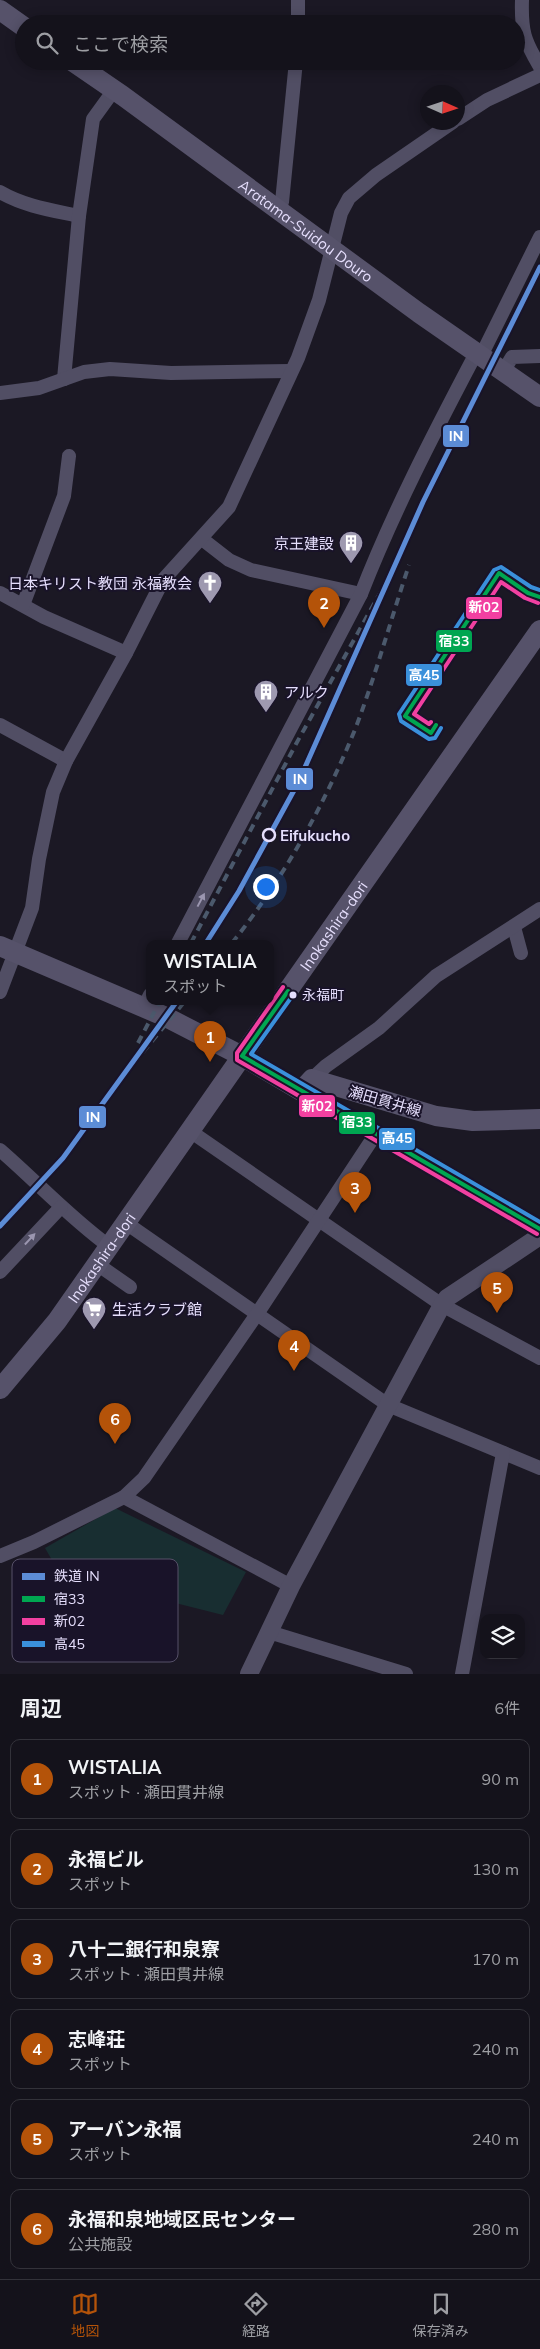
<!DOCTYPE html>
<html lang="ja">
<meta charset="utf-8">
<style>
:root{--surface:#14121b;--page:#212028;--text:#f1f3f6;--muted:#9d9ea3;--line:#33323a;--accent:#b45309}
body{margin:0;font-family:Mulish,"Noto Sans JP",sans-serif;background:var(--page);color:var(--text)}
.controls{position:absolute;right:15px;bottom:15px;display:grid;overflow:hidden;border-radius:10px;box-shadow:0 2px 12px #0003}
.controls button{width:45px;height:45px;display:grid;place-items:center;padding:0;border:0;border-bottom:1px solid var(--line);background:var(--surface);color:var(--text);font:25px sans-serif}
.compass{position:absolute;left:420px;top:85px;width:45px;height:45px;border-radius:50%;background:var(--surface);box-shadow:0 2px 12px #0003;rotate:93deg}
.you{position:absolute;left:265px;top:886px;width:18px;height:18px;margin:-12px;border:4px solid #fff;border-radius:50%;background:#1a73e8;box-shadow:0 0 0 8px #1a73e833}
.badge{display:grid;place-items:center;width:32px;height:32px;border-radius:50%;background:var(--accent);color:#fff;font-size:16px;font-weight:700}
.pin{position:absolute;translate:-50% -41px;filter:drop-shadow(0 1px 2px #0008)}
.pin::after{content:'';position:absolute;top:26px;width:18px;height:15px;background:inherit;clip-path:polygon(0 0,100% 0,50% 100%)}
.popup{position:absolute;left:146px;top:940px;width:128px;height:65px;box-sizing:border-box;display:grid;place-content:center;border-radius:10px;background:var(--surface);filter:drop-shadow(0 1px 4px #0005);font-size:16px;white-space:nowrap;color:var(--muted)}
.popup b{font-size:19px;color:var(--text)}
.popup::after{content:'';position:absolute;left:50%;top:100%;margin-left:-10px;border:10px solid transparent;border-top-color:var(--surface)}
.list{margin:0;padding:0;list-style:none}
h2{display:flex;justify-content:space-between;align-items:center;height:65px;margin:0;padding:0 20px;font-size:21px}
h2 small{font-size:16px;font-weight:400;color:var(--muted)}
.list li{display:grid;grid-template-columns:32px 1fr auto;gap:15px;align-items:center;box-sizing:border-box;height:80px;margin:0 10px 10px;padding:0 10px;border:1px solid var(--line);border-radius:10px}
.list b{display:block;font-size:19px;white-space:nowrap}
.list p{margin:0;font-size:16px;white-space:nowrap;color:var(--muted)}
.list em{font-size:16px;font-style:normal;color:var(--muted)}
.icon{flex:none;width:28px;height:28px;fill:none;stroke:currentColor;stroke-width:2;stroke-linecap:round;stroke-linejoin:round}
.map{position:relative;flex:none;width:540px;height:1674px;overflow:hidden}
.search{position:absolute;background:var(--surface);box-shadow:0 2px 12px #0003;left:15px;right:15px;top:15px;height:55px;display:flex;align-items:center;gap:12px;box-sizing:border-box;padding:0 18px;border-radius:28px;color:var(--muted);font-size:19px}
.sheet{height:605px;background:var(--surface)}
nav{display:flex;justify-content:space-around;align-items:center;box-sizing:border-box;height:70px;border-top:1px solid var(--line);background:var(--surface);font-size:14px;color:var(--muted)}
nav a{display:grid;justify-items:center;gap:2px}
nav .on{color:var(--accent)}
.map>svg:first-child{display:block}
.green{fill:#182e31}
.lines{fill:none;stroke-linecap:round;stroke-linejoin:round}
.minor{stroke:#514e64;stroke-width:14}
.tertiary{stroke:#514e64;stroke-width:18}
.secondary{stroke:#56526a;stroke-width:20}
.rail{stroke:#4b596c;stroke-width:4;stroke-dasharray:8 6;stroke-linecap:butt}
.bus-1-casing{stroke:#191329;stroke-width:8}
.bus-2-casing{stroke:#191329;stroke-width:8}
.bus-3-casing{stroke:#191329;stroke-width:8}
.bus-1{stroke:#00a651;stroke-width:4}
.bus-2{stroke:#f240a1;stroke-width:4}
.bus-3{stroke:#3a90db;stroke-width:4}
.rail-1-casing{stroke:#191329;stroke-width:9}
.rail-1{stroke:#5c8cd6;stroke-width:5}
.oneway{fill:#9b96b0}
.stop-dot{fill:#191329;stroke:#e5defc;stroke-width:2.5}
.bus-dot{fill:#e5defc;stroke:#191329;stroke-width:2}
.labels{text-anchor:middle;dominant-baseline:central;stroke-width:4;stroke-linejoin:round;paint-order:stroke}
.bus-label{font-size:14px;fill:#e5defc;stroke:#191329;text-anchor:start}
.street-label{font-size:15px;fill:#e5defc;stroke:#191329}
.poi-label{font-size:15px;fill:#e5defc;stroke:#191329;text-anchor:end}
.stop-label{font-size:15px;font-weight:bold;fill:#e5defc;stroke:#191329;text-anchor:start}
.key{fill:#191329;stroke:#565068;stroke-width:1}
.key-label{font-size:14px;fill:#e5defc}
.line-badge{stroke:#191329;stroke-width:2}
.badge-label{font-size:14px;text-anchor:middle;font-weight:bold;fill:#fff}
</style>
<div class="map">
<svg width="540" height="1674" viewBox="0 0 540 1674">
<rect width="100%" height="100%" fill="#1b1824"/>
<polygon class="green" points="115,1508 246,1572 223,1615 60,1574 45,1548"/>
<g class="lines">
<g class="minor">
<path d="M522 0C521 31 524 40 540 67"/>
<polyline points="298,24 298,0"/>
<polyline points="458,119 487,100 540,75"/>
<path d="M0 192C24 206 51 210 79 216"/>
<polyline points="274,209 282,202 296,61"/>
<polyline points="503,372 512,357 540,356"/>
<polyline points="64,379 79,216 93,119 114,90"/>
<polyline points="0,393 39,388 84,372 110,369 171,373 290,371"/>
<polyline points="202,539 229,560 251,570 361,594"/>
<polyline points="0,593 44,617 126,653"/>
<polyline points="23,605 64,496 69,456"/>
<polyline points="0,725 66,761"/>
<polyline points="514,927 521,953"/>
<path d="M178 943 361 594C393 512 433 435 474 357L480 355 485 348 540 237"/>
<polyline points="0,992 32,908 39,859 53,792 66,761 126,653 163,580 229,507 298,358 319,300 341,213 349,198 376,175 453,122"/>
<polyline points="144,1007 150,995"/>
<polyline points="312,1079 326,1066 379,1028 436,976 540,909"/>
<polyline points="301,1091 540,1229"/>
<polyline points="190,1131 442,1305 540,1358"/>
<path d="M0 1150C37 1182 70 1218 110 1247"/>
<polyline points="126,1223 388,1405 540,1468"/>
<polyline points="97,1264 130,1287"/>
<polyline points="0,1272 61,1207"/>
<polyline points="124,1497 291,1586"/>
<polyline points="0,1556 34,1542 124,1497 144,1478 257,1314 375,1135"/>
<polyline points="269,1632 406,1674"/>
<polyline points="462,1674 503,1453"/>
</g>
<polyline class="tertiary" points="249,1674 291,1586 442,1305 447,1298 540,1236"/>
<g class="secondary">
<polyline points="0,10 24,27"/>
<path id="s1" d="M72 61 123 96 419 313 540 397"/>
<polyline points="0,946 166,1017 242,1056 301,1091 312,1079 436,1116 473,1121 540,1119"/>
<path id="s2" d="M0 1389 57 1321 540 630"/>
</g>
<g class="rail">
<polyline points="191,943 296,744 399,559"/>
<path d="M232 943C284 878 325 804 356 727 376 674 391 619 409 565"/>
<polyline points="138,1043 160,1001"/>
<polyline points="134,1063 185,1001"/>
</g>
<defs>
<g id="bus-1">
<polyline points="436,725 431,733 405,716 499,573 528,593 540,597"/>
<polyline points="288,991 242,1056 540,1229"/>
</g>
<g id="bus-2">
<polyline points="431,722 429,724 414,714 501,582 525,598 538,603"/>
<polyline points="283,987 237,1053 237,1060 537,1234"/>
</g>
<g id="bus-3">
<polyline points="441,728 435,738 429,739 401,721 399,714 494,570 501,567 531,587 540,590"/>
<polyline points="293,995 251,1054 540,1222"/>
</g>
</defs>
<use href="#bus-1" class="bus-1-casing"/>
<use href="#bus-2" class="bus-2-casing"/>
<use href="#bus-3" class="bus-3-casing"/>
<use href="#bus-1" class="bus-1"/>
<use href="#bus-2" class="bus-2"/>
<use href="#bus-3" class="bus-3"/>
<defs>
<g id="rail-1">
<polyline points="206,943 239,891 298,783 423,502 540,267"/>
<polyline points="0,1226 63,1158 177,1001"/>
</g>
</defs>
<use href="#rail-1" class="rail-1-casing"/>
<use href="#rail-1" class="rail-1"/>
</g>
<defs><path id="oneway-solid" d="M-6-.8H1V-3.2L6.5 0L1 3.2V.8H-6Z" transform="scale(1.25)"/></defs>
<g class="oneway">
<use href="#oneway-solid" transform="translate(201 900) rotate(-62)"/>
<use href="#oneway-solid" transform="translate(30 1239) rotate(-47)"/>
</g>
<defs>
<symbol id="building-pin" viewBox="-11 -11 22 30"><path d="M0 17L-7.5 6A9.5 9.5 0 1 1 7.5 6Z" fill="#9e99b0" stroke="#191329"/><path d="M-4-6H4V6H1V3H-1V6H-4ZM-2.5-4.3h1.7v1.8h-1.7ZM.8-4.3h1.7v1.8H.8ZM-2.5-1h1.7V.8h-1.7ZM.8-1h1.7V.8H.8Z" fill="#fff"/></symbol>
<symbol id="church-pin" viewBox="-11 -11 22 30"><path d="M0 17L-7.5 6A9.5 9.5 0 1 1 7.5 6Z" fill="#9e99b0" stroke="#191329"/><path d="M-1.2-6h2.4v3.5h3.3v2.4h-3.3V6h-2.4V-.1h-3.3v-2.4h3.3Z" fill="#fff"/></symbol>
<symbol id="supermarket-pin" viewBox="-11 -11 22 30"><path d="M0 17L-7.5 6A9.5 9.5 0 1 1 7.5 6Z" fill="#9e99b0" stroke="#191329"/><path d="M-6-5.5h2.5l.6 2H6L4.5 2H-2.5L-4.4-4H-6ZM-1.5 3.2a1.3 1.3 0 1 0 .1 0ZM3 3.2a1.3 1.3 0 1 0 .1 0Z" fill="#fff"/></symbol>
</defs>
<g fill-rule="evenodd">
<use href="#building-pin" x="337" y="529" width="28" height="38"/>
<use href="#church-pin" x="196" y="569" width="28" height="38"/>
<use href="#building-pin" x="252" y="678" width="28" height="38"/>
<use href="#supermarket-pin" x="80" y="1295" width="28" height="38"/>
</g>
<circle class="stop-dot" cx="269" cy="835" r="6"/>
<circle class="bus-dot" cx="293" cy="995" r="4.5"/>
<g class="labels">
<g class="bus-label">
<text x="302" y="995">永福町</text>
</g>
<g class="street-label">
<text stroke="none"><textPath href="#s1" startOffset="289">Aratama-Suidou Douro</textPath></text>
<text stroke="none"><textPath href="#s2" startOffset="571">Inokashira-dori</textPath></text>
<text transform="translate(385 1101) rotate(16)">瀬田貫井線</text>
<text stroke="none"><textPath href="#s2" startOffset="166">Inokashira-dori</textPath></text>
</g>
<g class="poi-label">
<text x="334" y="543">京王建設</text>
<text x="192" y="583">日本キリスト教団 永福教会</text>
<text x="284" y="692" text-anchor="start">アルク</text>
<text x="112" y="1309" text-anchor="start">生活クラブ館</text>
</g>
<g class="stop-label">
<text x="280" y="835">Eifukucho</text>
</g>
</g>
<rect x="12" y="1559" width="166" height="103" rx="8" class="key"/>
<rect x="22" y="1573" width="23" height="7" fill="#5c8cd6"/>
<rect x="22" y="1596" width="23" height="6" fill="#00a651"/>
<rect x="22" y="1618" width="23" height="7" fill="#f240a1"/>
<rect x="22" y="1641" width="23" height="6" fill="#3a90db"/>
<g class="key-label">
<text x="54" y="1581">鉄道 IN</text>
<text x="54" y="1604">宿33</text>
<text x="54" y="1626">新02</text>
<text x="54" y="1649">高45</text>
</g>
<g class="line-badge">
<rect x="442" y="424" width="28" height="24" rx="5" fill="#5c8cd6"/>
<rect x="465" y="596" width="38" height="24" rx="5" fill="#f240a1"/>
<rect x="435" y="629" width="38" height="24" rx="5" fill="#00a651"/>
<rect x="405" y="663" width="38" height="24" rx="5" fill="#3a90db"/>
<rect x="285" y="767" width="29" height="24" rx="5" fill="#5c8cd6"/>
<rect x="298" y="1094" width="38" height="24" rx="5" fill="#f240a1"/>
<rect x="78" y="1105" width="29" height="24" rx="5" fill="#5c8cd6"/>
<rect x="338" y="1111" width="38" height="24" rx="5" fill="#00a651"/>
<rect x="378" y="1127" width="38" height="24" rx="5" fill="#3a90db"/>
</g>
<g class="badge-label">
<text x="456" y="441">IN</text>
<text x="484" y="612">新02</text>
<text x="454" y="646">宿33</text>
<text x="424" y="680">高45</text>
<text x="300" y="784">IN</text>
<text x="317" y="1111">新02</text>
<text x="93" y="1122">IN</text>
<text x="357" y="1127">宿33</text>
<text x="397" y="1143">高45</text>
</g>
</svg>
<div class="controls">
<button><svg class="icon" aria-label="layers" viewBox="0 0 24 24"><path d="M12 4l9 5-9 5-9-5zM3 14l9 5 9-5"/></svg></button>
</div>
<svg class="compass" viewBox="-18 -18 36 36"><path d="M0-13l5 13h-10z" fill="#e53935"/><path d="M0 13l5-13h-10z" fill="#9d9ea3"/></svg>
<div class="you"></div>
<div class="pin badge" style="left:210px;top:1062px">1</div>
<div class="popup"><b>WISTALIA</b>スポット</div>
<div class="pin badge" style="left:324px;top:628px">2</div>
<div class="pin badge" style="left:355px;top:1213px">3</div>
<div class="pin badge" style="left:294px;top:1371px">4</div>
<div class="pin badge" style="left:497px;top:1313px">5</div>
<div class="pin badge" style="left:115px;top:1444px">6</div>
<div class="search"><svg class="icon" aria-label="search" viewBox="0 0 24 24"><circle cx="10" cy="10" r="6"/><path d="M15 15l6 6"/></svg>ここで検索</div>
</div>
<section class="sheet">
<h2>周辺<small>6件</small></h2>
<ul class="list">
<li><span class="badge">1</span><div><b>WISTALIA</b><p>スポット · 瀬田貫井線</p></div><em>90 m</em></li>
<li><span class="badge">2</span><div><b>永福ビル</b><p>スポット</p></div><em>130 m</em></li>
<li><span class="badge">3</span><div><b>八十二銀行和泉寮</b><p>スポット · 瀬田貫井線</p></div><em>170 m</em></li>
<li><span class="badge">4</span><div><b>志峰荘</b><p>スポット</p></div><em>240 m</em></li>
<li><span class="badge">5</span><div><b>アーバン永福</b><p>スポット</p></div><em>240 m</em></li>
<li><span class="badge">6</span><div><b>永福和泉地域区民センター</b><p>公共施設</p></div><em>280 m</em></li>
</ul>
</section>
<nav>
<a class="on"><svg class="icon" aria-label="map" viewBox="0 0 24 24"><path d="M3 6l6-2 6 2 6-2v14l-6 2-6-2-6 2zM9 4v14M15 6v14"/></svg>地図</a>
<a><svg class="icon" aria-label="directions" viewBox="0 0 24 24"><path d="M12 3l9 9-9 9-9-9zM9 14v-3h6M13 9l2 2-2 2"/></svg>経路</a>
<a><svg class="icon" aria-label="saved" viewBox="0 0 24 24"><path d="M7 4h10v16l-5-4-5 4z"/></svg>保存済み</a>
</nav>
